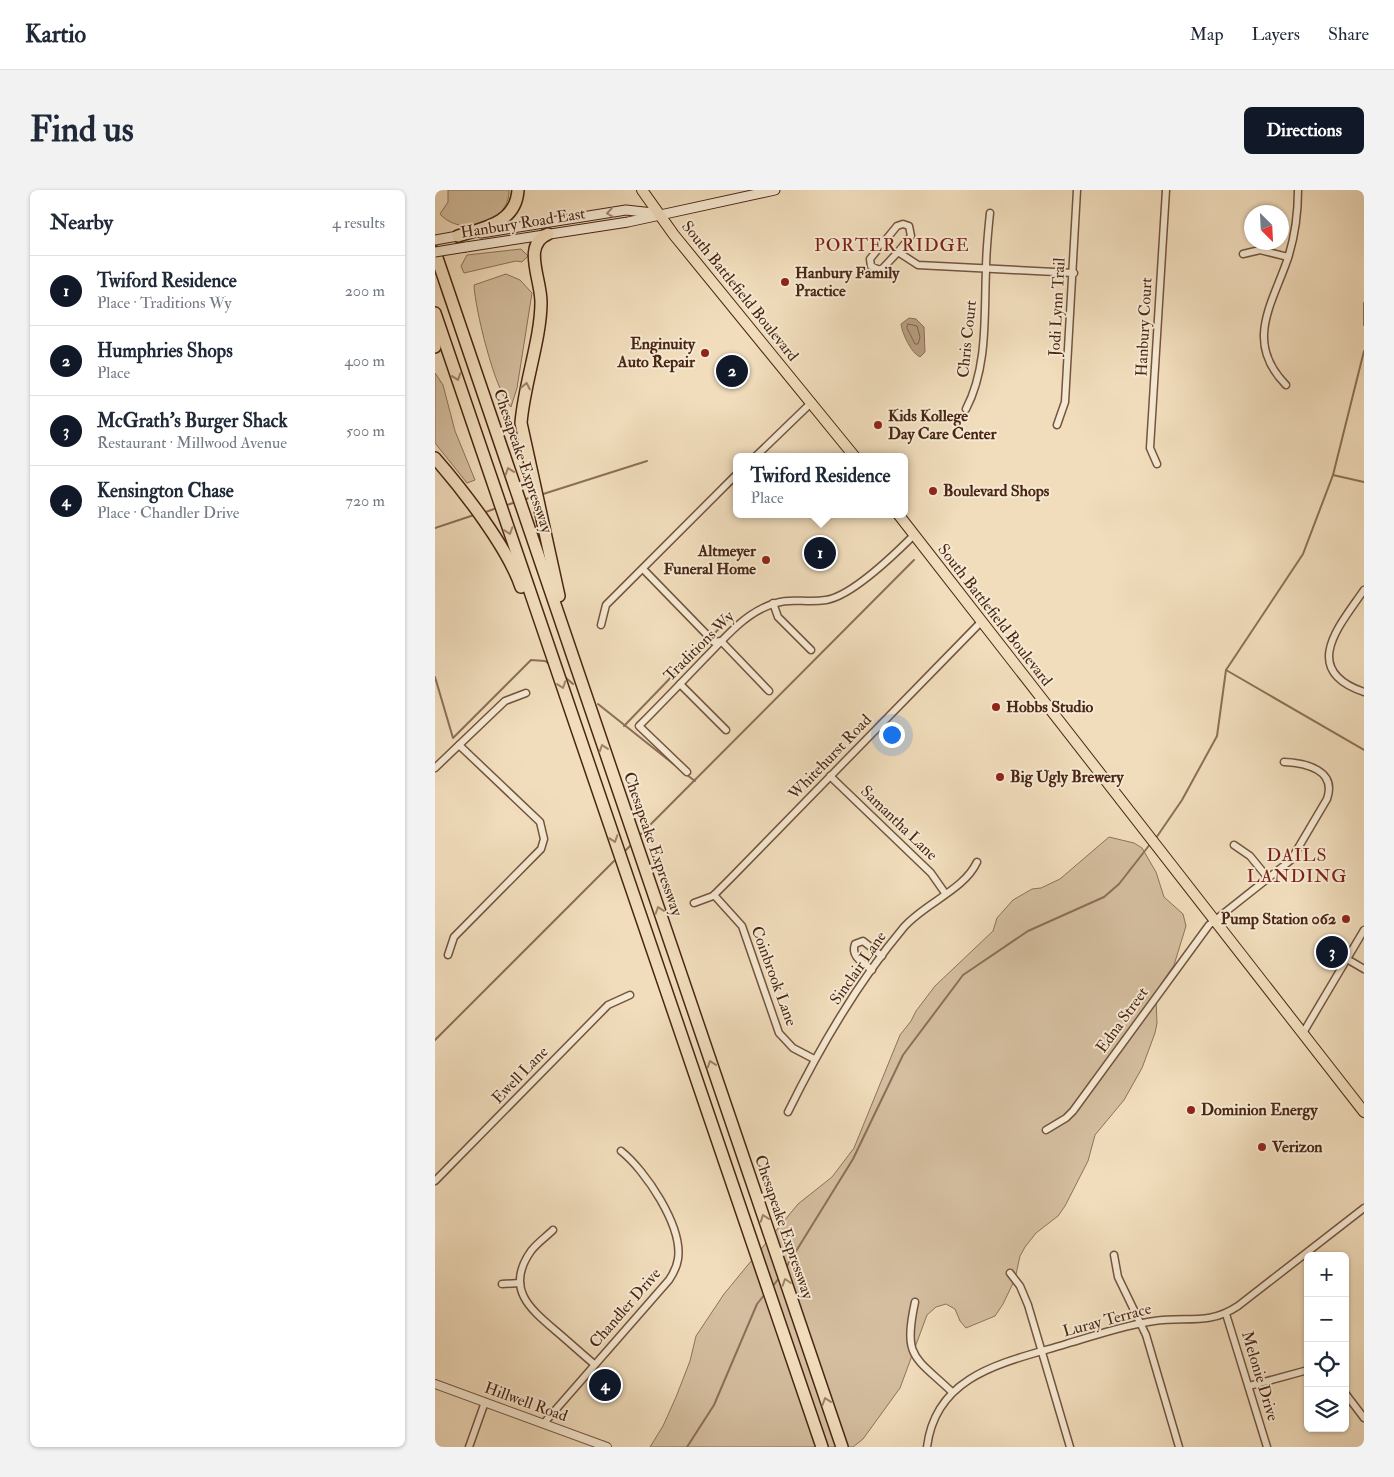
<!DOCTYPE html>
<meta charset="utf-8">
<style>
:root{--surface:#fff;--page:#f2f2f3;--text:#1f2937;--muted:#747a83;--line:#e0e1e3;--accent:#111827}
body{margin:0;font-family:"IM FELL Double Pica",serif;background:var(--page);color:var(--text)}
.controls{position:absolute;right:15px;bottom:15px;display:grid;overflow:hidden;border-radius:8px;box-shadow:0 1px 4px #0004}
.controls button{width:45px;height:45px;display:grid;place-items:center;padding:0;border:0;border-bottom:1px solid var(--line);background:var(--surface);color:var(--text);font:25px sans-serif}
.compass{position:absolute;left:809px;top:15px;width:45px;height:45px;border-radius:50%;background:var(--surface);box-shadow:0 1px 4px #0004;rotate:156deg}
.you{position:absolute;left:456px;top:544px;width:18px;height:18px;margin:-12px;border:4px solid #fff;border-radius:50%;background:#1a73e8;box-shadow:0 0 0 8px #1a73e833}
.badge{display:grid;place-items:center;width:32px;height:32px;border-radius:50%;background:var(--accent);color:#fff;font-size:16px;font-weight:700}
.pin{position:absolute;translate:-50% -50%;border:2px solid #fff;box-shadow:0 1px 5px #0006}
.popup{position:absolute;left:298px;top:263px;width:175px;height:65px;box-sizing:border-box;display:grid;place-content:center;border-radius:8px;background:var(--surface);filter:drop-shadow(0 1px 4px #0005);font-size:16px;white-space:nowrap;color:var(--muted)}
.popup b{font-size:19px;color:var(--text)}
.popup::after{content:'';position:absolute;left:50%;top:100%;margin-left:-10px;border:10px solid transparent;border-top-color:var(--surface)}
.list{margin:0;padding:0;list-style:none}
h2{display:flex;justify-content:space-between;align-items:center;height:65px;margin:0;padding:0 20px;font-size:21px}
h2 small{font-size:16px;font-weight:400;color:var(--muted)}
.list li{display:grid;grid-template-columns:32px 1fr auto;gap:15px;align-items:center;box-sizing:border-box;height:70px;padding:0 20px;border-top:1px solid var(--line)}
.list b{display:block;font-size:19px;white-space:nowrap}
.list p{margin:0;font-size:16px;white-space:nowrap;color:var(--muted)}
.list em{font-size:16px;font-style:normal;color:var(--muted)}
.icon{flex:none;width:28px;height:28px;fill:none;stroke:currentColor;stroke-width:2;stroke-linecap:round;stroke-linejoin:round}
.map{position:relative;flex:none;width:929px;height:1257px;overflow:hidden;border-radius:8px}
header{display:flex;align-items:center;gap:30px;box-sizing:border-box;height:70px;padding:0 25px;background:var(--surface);border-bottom:1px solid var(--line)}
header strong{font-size:24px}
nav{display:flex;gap:28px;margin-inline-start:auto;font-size:18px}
.intro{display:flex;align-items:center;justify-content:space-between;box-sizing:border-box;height:120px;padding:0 30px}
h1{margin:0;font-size:35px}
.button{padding:12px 22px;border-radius:8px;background:var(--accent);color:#fff;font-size:18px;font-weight:700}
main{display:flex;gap:30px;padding:0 30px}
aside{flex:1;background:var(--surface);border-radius:8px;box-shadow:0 1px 4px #0004}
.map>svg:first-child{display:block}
.green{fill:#d4be9f;stroke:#8e725a}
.water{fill:#b89f83;stroke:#8c6f57}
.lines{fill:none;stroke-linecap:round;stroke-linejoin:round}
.shore{stroke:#80624c;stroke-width:1}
.stream{stroke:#8c6f57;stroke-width:2}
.minor-casing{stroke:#73543e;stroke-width:9}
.tertiary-casing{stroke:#73543e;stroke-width:10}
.secondary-casing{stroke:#492614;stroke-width:11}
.primary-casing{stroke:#492614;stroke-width:12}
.motorway-casing{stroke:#492614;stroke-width:14}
.minor{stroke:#f6e9d3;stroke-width:6}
.tertiary{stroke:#f6e9d3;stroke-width:8}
.secondary{stroke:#f6e9d3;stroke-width:9}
.primary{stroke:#f1ddbc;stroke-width:10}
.motorway{stroke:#f1ddbc;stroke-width:11}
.secondary-bridge-casing{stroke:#492614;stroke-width:11;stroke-linecap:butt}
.secondary-bridge{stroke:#f6e9d3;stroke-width:9}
.oneway{stroke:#a08874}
.oneway2{stroke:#9d8268}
.poi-dot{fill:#8f2418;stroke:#f6e9d3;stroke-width:2}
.labels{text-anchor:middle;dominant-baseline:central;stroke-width:4;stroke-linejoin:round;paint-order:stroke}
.street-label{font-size:16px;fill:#492614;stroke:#f6e9d3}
.poi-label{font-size:16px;font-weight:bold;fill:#492614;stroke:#f6e9d3;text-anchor:start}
.neighbourhood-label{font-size:18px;letter-spacing:1px;fill:#7a1f14;stroke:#f6e9d3}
</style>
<header>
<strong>Kartio</strong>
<nav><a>Map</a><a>Layers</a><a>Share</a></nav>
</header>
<div class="intro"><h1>Find us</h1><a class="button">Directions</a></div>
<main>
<aside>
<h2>Nearby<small>4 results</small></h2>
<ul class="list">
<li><span class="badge">1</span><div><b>Twiford Residence</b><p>Place · Traditions Wy</p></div><em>200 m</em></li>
<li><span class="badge">2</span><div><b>Humphries Shops</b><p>Place</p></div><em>400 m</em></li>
<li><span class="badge">3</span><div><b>McGrath's Burger Shack</b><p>Restaurant · Millwood Avenue</p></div><em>500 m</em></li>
<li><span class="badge">4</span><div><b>Kensington Chase</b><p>Place · Chandler Drive</p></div><em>720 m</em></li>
</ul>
</aside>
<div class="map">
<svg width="929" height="1257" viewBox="0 0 929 1257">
<rect width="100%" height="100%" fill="#f1ddbc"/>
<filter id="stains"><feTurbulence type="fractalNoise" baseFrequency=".004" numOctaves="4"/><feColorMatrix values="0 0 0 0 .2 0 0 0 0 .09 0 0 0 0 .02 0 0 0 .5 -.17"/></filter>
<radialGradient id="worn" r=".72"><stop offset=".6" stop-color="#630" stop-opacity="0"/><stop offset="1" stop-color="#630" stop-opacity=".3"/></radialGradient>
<g class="green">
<path d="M13 0H74C75 33 26 48 5 24L13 12Z"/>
<polygon points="86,59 93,66 87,72 81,71 29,83 26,76 32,65"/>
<path d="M71 84 85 90 97 103 82 198 76 217C60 202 40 119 39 95Z"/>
<polygon points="0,183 8,195 20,241 40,290 32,293 0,253"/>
<polygon points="674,647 699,653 707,658 721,682 729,707 748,724 751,736 739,775 726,794 721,808 722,833 720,843 707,878 689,910 660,945 653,971 630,1016 623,1026 601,1043 590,1057 585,1066 580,1089 568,1114 560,1126 531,1138 525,1131 520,1119 511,1114 501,1117 492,1125 465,1198 428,1249 418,1257 215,1257 228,1236 241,1207 255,1171 261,1146 289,1104 363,1014 397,987 419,958 465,845 476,831 481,821 500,796 558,741 562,728 578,710 597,699 606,698 625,689"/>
</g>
<path class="water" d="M474 128 481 129 489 137 490 162 485 167C476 163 467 143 466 134Z"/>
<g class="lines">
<polygon class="shore" points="473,134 482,136 485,147 483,154 480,154 472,138"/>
<g class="stream">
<polyline points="929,113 929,135"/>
<polyline points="898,285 929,292"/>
<polyline points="105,305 212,271"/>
<polyline points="91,309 97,307"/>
<polyline points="72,315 78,313"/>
<polyline points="48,323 59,319"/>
<polyline points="0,338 39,325"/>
<polyline points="279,444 293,429"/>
<polyline points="791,480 929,560"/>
<polyline points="0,487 18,548 96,470 110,471 113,473"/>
<polyline points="131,488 138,494"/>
<polyline points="163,514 246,580"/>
<polyline points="189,536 271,451"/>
<polyline points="252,585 260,591"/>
<polyline points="205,645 479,370"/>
<polyline points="721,648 747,610 782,546 791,480 868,364 898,285 929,161"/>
<polyline points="190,661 195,656"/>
<polyline points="0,850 179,671"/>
<polyline points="350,1079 418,969 468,865 528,785 593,741 669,707 684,694 716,653"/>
<polyline points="337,1097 345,1087"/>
<polyline points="252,1257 279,1215 322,1114 330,1104"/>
</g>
<defs>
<g id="minor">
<polyline points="463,62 476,46 474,36 468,34 462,36 435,69 436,76 444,80 448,78 463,62 483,75 639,83"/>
<polyline points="808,64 825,60 853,67"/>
<path d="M851 195C809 152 837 115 853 68 860 46 863 23 863 0"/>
<path d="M531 219C553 177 549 126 551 80 551 61 553 42 555 23"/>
<polyline points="622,235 630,212 642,0"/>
<polyline points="320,267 377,212"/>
<polyline points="722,274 715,258 731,0"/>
<polyline points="208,379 279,452 286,451 334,501"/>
<path d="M929 400C905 435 864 480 929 502"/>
<polyline points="338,413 343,427 376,460"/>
<polyline points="166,435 171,415 301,285"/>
<polyline points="245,494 291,540"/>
<polyline points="0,578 70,511 91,503"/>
<path d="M252 582 204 536C226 514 248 491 270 468 288 450 305 429 328 418 354 405 367 414 391 410 417 406 460 364 479 345"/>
<polyline points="395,586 496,683 510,703"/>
<polyline points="799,655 815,666 833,688"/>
<polyline points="279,705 307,736 344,843 358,858 379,869"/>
<polyline points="259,713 278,706 295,689 546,432"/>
<polyline points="13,765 19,747 106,659 109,649 105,632 24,555"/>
<polyline points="912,769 929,779"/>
<path d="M437 780C429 773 415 767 420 754L428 751 447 766"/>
<polyline points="868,843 929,740"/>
<path d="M353 922C385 857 422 793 469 737 490 713 529 700 542 672"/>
<path d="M611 940 631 928 638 921 774 735 856 670 892 609C902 580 871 573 849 572"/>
<polyline points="0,991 173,815 195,805"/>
<path d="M118 1040C111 1047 102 1053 96 1061 70 1098 94 1118 121 1141 134 1152 146 1163 159 1174"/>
<polyline points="679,1065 683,1087 711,1145 744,1257"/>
<polyline points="575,1083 585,1096 593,1115 635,1257"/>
<polyline points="67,1094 85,1093"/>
<path d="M480 1112C468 1168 479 1166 517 1202"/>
<polyline points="791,1124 832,1257"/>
<polyline points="814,1196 873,1180"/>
<polyline points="910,1203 929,1228"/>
<path d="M109 1233 234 1090C238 1084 242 1076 243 1069 248 1036 210 980 186 961"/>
<polyline points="34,1257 50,1212"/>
<path d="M492 1257C501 1183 572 1172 631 1154 659 1146 689 1135 719 1131 751 1126 773 1136 803 1116L929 1018"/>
</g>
<polyline id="tertiary" points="0,1194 172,1257"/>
<g id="secondary">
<polyline points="46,43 191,20 218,23"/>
<polyline points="0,50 28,45"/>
<polyline points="31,57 193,32 340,0"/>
</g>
<g id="primary">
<polyline points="207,0 239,45 420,267"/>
<polyline points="463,324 929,922"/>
</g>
<g id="motorway">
<path d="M113 44C87 55 106 88 106 112 106 149 89 194 86 233L124 406"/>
<path d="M23 46C49 38 81 33 83 0"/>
<polyline points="0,62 407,1257"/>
<polyline points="0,123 387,1257"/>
<polyline points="0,157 1,136"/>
<path d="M0 268C28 300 73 358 86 397"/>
</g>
</defs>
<use href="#minor" class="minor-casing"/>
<use href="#tertiary" class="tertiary-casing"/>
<use href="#secondary" class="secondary-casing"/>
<use href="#primary" class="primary-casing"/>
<use href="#motorway" class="motorway-casing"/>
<use href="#minor" class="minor"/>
<use href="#tertiary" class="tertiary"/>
<use href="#secondary" class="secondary"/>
<use href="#primary" class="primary"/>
<use href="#motorway" class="motorway"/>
<defs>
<polyline id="secondary-bridge" points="0,62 31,57"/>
</defs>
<use href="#secondary-bridge" class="secondary-bridge-casing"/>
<use href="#secondary-bridge" class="secondary-bridge"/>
</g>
<defs><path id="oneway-chevron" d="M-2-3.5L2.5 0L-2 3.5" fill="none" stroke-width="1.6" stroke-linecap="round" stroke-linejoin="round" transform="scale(1.25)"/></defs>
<use class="oneway" href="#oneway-chevron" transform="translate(175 23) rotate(171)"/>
<g class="oneway2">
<use href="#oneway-chevron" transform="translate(22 187) rotate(71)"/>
<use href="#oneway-chevron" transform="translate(91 196) rotate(-79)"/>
<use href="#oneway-chevron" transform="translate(74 281) rotate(-109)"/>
<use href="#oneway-chevron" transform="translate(74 341) rotate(71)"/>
<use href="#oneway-chevron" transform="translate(127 495) rotate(71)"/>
<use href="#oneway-chevron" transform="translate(168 558) rotate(-109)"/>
<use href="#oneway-chevron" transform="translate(179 649) rotate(71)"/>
<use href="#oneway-chevron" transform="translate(224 720) rotate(-109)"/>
<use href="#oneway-chevron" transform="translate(276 874) rotate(-109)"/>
<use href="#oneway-chevron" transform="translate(329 1028) rotate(-110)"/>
<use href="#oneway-chevron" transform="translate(351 1092) rotate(-108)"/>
<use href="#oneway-chevron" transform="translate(391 1211) rotate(-109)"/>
</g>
<g class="poi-dot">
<circle cx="350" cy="92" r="5"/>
<circle cx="270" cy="163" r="5"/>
<circle cx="443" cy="235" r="5"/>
<circle cx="498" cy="301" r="5"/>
<circle cx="331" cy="370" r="5"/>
<circle cx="561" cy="517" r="5"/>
<circle cx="565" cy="587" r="5"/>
<circle cx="911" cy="729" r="5"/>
<circle cx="756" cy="920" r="5"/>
<circle cx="827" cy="957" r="5"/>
</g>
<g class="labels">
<g class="street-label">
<text transform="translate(88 33) rotate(-9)">Hanbury Road East</text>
<text transform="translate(305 101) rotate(51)">South Battlefield Boulevard</text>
<text transform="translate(622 117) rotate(-87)">Jodi Lynn Trail</text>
<text transform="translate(709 137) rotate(-87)">Hanbury Court</text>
<text transform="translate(532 149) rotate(-84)">Chris Court</text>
<text transform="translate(88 271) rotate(71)">Chesapeake Expressway</text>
<text transform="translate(560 425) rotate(52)">South Battlefield Boulevard</text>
<text transform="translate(264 456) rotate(-45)">Traditions Wy</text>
<text transform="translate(395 567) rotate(-46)">Whitehurst Road</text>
<text transform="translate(464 633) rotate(44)">Samantha Lane</text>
<text transform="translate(218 654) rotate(71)">Chesapeake Expressway</text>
<text transform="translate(423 778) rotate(-55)">Sinclair Lane</text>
<text transform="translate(339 786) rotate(70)">Coinbrook Lane</text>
<text transform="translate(687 830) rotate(-54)">Edna Street</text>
<text transform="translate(85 885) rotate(-46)">Ewell Lane</text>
<text transform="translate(349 1037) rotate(71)">Chesapeake Expressway</text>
<text transform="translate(190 1118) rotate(-49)">Chandler Drive</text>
<text transform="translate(672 1130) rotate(-15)">Luray Terrace</text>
<text transform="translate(825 1186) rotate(73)">Melonie Drive</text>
<text transform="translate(91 1212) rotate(20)">Hillwell Road</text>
</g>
<g class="poi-label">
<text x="360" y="83">Hanbury Family<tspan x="360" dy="18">Practice</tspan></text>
<text x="260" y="154" text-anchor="end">Enginuity<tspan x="260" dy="18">Auto Repair</tspan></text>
<text x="453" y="226">Kids Kollege<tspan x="453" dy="18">Day Care Center</tspan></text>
<text x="508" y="301">Boulevard Shops</text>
<text x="321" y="361" text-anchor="end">Altmeyer<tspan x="321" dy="18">Funeral Home</tspan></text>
<text x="571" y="517">Hobbs Studio</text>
<text x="575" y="587">Big Ugly Brewery</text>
<text x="901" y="729" text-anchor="end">Pump Station 062</text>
<text x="766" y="920">Dominion Energy</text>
<text x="837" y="957">Verizon</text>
</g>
<g class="neighbourhood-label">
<text x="457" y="55">PORTER RIDGE</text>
<text x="862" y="665">DAILS<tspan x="862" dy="21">LANDING</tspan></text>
</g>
</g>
<rect width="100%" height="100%" filter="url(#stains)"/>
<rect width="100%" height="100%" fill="url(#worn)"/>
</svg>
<div class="controls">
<button>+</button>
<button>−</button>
<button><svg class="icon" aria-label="locate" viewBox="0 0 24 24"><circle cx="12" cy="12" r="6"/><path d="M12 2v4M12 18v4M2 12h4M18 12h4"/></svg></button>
<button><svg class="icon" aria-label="layers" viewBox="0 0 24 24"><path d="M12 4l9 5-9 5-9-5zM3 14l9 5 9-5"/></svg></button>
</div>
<svg class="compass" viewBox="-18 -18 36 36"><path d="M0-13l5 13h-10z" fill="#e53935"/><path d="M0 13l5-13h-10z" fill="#747a83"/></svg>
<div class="you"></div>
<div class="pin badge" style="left:385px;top:363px">1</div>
<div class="popup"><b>Twiford Residence</b>Place</div>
<div class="pin badge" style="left:297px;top:181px">2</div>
<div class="pin badge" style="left:897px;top:762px">3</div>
<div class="pin badge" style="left:170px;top:1195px">4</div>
</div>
</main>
